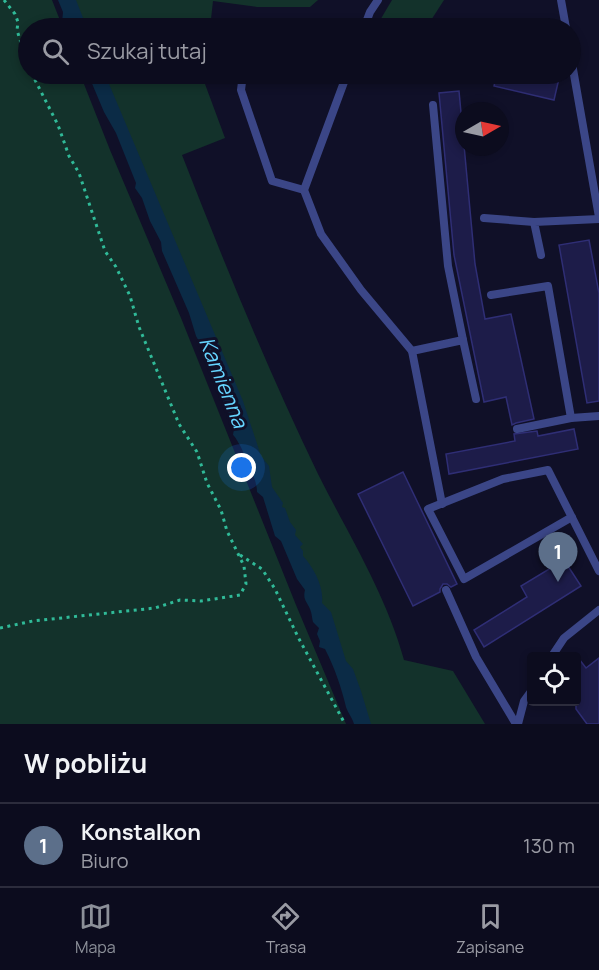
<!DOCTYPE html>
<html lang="pl">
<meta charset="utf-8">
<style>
:root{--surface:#0c0c1e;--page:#1a1a2b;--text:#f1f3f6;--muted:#9a9ba4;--line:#2c2c3c;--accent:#8c9099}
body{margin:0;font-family:Manrope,sans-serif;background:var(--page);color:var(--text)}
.controls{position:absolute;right:18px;bottom:18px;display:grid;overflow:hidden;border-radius:6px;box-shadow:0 3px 9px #0003}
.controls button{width:54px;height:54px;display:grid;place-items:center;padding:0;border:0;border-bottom:2px solid var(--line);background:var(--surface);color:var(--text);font:30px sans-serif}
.compass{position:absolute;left:455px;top:102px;width:54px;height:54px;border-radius:50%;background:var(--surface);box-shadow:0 3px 9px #0003;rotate:81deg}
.you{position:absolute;left:242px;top:468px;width:21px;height:21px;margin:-15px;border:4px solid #fff;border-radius:50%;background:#1a73e8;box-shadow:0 0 0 9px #1a73e833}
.badge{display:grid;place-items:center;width:39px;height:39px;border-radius:50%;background:var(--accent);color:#fff;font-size:20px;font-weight:700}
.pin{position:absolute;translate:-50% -50px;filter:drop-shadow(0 2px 3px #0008)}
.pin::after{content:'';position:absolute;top:32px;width:21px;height:18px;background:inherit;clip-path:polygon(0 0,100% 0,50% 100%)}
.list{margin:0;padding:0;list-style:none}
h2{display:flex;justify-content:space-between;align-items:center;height:78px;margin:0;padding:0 24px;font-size:26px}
h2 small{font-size:20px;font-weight:400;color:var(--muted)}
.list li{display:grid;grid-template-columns:39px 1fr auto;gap:18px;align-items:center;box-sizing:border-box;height:84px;padding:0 24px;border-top:2px solid var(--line)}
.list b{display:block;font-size:22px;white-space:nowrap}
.list p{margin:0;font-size:20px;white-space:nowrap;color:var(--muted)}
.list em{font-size:20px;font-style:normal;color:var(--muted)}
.icon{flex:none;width:33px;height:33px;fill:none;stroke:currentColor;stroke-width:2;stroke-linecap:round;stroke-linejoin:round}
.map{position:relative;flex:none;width:599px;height:724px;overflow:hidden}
.search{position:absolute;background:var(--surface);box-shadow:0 3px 9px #0003;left:18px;right:18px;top:18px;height:66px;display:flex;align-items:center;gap:15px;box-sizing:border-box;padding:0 21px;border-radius:33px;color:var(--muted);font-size:22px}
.sheet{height:162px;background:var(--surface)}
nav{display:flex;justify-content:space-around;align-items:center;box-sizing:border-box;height:84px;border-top:2px solid var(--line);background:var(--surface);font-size:16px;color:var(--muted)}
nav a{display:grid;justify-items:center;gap:3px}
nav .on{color:var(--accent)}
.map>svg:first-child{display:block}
.green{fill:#13322b}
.water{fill:#0b2b46}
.building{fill:#1d1c49;stroke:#2f2e75;stroke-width:1.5}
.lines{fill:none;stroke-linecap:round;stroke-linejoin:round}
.path{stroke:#30ba98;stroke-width:3;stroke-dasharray:3 4.5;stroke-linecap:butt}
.lane{stroke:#3b4687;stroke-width:8}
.labels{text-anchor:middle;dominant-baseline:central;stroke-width:6;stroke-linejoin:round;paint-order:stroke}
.water-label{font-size:21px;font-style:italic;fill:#65d4ff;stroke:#101028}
</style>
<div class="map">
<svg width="599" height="724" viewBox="0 0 599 724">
<rect width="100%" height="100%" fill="#101028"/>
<g class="green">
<polygon points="0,0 52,0 63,28 28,28 28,74 80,74 110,150 181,318 296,605 346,724 0,724"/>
<polygon points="72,0 318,0 310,7 257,7 213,1 210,28 83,28"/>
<polygon points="392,0 444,0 426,28 395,28 379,22"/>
<path d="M102 74H206L205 84 225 138 182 155C224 263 268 370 318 474 348 534 386 594 404 660L453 671 485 724H366Z"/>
</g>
<g class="water">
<polygon points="58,0 76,0 87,28 64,28 62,23 63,12"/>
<path d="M88 74H105L109 84 243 401 261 456 269 466 272 487 283 503 282 507 285 508 290 522 296 530 295 535 303 544 300 547 303 551V556C314 568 324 587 322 603L331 612 346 661 353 669 361 691 371 724H354C352 717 348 713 346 707 341 686 335 669 325 649L319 647 320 641 317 634 319 628 313 622C312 619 312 615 311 612 309 603 302 601 305 590L297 579 281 541 275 536 263 497 257 492C257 482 251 468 244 460 243 457 244 455 243 452 243 450 235 436 233 435L235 422 232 420 210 373 206 354 196 336 189 313 162 251 161 242 150 221 142 198 135 188 136 183 116 133 104 112Z"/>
</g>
<g class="building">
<polygon points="497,74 560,74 554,100 494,86"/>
<polygon points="459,91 475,264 485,319 511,314 534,419 516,423 512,425 506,397 484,402 454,255 439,93"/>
<polygon points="589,240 599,293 599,401 587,403 559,245"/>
<polygon points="574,429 578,449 449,474 446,454 515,441 514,434 537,431 538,436"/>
<polygon points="403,472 457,584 451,587 447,584 443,584 440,589 440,592 413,606 358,494"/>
<polygon points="564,560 581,586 484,647 474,630 527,597 521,586"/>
<polygon points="576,655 586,668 599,658 599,724 587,724 576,709"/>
</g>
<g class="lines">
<g class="path">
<polyline points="4,0 15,14 18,22 17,30 28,66"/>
<polyline points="240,555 262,569 275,589 298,637 345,724"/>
<polyline points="0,628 33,621 155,608 180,600 201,601 240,595 246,584 244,566 227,531 221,510 207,483 197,452 179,424 139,327 130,296 116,267 105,251 79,173 69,156 58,125 32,74"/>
</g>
<g class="lane">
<polyline points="561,0 566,28"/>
<polyline points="364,28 370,12 378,0"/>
<polyline points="570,52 599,217"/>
<polyline points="243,74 241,90 272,181 304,190"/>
<polyline points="347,74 304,190 321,234 361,290 412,351"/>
<polyline points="433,105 448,266 463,340"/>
<polyline points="484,218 534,222"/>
<polyline points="541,255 534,222 599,219"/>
<polyline points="491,295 548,286 571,418 599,416"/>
<polyline points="517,429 571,418"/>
<polyline points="442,504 412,351 463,340 476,399"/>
<polyline points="572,517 464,579 428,509 503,479 548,470 599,571"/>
<polyline points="446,590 476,657 516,724"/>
<polyline points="552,656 564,638 599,610"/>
<polyline points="518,724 524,701 532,690"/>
</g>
</g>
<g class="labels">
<g class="water-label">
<text transform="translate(224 382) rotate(68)">Kamienna</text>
</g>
</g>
</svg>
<div class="controls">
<button><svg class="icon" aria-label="locate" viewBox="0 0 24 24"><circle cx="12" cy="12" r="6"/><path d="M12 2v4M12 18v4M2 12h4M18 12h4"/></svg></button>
</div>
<svg class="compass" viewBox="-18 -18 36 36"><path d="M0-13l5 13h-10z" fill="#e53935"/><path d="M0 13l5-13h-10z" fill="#9a9ba4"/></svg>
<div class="you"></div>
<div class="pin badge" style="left:558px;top:582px;background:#5c6f8a">1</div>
<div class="search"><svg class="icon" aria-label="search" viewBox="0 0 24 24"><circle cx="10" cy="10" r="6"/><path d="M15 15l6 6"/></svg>Szukaj tutaj</div>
</div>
<section class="sheet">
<h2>W pobliżu<small></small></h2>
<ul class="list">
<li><span class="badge" style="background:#5c6f8a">1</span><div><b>Konstalkon</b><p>Biuro</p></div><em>130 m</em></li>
</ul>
</section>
<nav>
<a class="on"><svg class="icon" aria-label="map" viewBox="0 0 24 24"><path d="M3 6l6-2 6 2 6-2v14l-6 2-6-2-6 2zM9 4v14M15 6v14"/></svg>Mapa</a>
<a><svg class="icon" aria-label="directions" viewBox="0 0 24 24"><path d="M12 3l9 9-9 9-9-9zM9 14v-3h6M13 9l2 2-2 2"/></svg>Trasa</a>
<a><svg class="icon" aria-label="saved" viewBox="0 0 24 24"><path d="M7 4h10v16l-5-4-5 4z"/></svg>Zapisane</a>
</nav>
